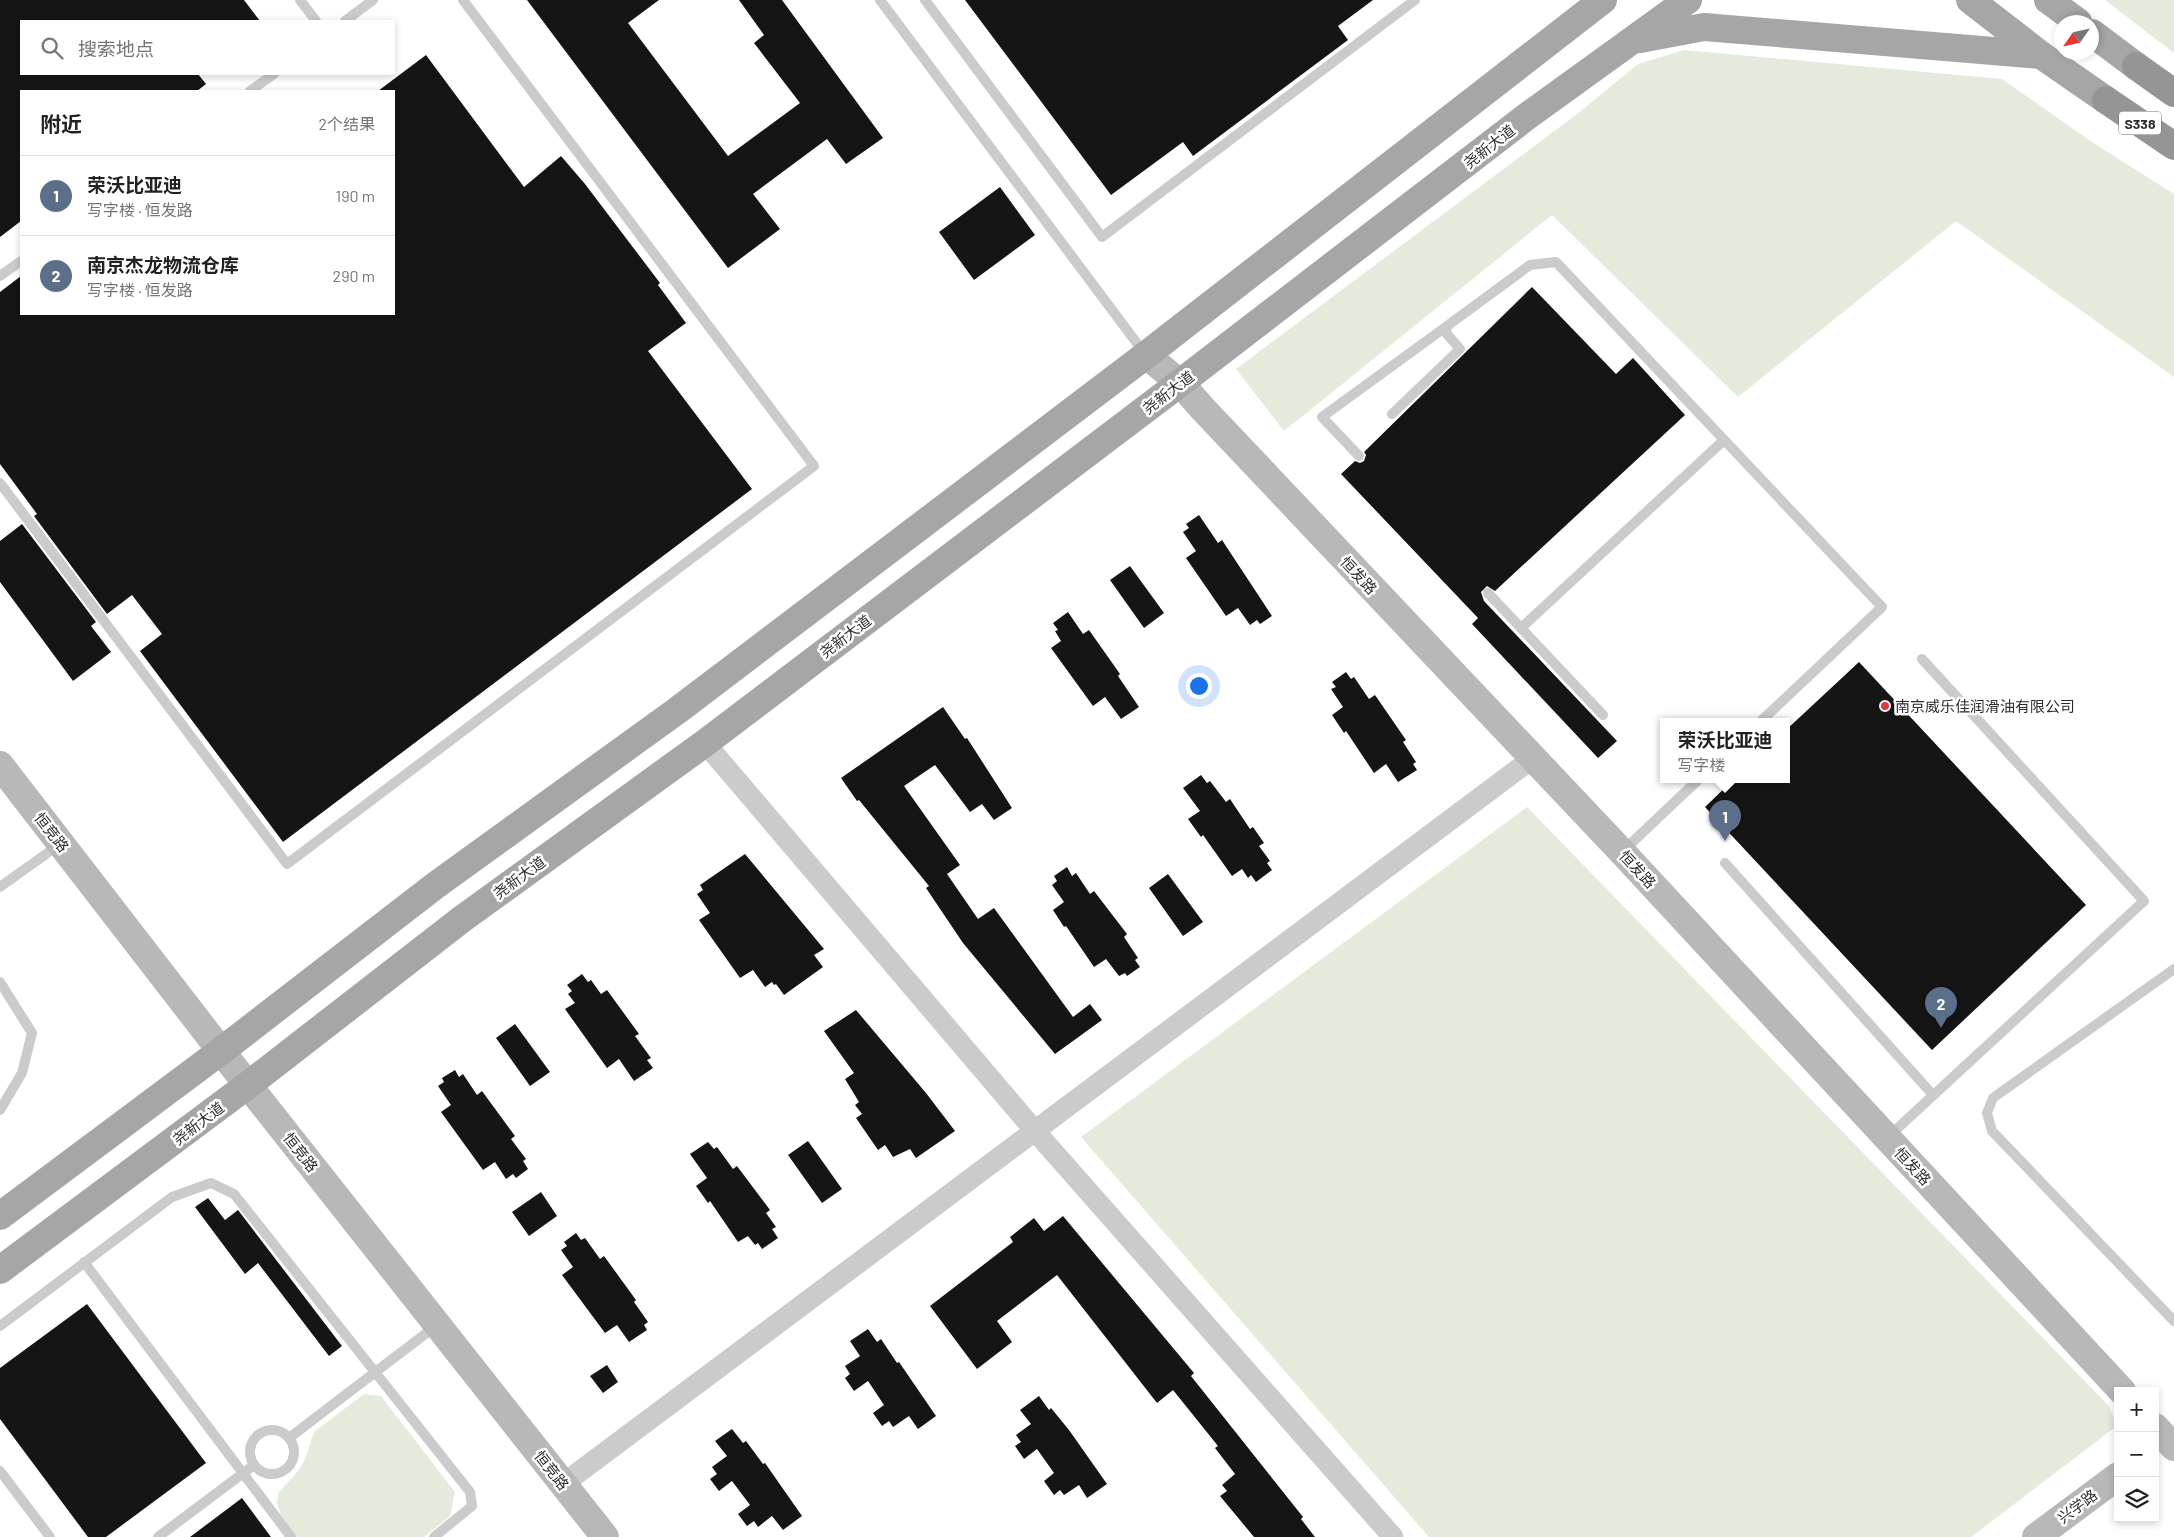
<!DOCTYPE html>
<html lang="zh">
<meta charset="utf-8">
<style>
:root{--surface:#fff;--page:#f6f6f6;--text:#222;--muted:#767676;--line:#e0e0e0;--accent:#b45309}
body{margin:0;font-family:Barlow,"Noto Sans SC",sans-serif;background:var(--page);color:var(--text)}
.controls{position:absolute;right:15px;bottom:15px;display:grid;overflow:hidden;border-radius:0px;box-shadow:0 2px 8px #0003}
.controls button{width:45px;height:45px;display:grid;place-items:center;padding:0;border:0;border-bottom:1px solid var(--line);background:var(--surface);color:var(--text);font:25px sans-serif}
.compass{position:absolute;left:2054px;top:15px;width:45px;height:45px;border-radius:50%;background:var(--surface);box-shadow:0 2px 8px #0003;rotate:236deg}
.you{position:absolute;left:1198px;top:685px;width:18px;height:18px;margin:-12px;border:4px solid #fff;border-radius:50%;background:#1a73e8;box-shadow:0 0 0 8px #1a73e833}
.badge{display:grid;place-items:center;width:32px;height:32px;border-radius:50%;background:var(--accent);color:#fff;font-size:16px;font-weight:700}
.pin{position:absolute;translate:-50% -41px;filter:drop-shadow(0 1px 2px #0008)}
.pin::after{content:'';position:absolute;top:26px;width:18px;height:15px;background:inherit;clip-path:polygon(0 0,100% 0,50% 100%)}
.popup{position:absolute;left:1660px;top:718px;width:130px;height:65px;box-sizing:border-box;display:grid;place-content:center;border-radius:0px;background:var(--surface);filter:drop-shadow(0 1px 4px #0005);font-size:16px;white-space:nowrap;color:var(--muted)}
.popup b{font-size:19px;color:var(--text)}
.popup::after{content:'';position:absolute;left:50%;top:100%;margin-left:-10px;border:10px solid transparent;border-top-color:var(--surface)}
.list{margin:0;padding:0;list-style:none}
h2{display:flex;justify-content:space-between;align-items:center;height:65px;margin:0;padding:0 20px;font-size:21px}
h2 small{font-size:16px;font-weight:400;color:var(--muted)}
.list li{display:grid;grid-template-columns:32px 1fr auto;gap:15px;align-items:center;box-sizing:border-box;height:80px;padding:0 20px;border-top:1px solid var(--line)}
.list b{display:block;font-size:19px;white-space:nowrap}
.list p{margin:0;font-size:16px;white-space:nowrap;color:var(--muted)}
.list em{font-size:16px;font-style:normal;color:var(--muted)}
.icon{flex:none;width:28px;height:28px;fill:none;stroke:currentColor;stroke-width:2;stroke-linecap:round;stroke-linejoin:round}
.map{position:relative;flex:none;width:2174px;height:1537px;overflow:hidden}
.search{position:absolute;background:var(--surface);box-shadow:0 2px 8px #0003;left:20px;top:20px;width:375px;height:55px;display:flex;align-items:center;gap:12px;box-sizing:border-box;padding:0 18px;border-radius:0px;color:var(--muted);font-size:19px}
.panel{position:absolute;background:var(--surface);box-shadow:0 2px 8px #0003;left:20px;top:90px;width:375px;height:225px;border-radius:0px}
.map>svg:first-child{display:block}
.green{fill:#e4ebdd}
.building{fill:#151515}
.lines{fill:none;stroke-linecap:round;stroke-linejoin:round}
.lane{stroke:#cbcbcb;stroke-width:10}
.street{stroke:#cbcbcb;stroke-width:21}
.secondary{stroke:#b8b8b8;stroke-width:28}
.primary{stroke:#a6a6a6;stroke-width:28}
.highway{stroke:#959595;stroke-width:28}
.poi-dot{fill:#db3b46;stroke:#fff;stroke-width:2}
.labels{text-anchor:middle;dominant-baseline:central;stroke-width:5;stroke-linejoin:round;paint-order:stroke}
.shield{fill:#fff;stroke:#6d6d6d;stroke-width:1}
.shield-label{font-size:14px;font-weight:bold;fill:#2e2e2e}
.street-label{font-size:15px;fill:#2e2e2e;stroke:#fff}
.poi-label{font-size:15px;fill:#2e2e2e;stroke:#fff;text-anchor:start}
</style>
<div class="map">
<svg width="2174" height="1537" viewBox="0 0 2174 1537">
<rect width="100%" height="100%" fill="#fff"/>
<g class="green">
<polygon points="2105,0 2174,0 2174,53"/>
<polygon points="1684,50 2002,79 2092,142 2174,194 2174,377 1956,221 1738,397 1552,215 1284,431 1236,369 1577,114 1638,64"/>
<polygon points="1527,807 2109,1406 2117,1426 1971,1537 1429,1537 1081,1137"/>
<polygon points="364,1394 381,1396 455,1492 450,1516 424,1537 297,1537 281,1515 277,1503 279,1492 299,1470 305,1459 314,1432"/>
</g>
<g class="building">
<polygon points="0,0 244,0 260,21 21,21 21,74 198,74 206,84 197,91 21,91 21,221 0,237"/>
<polygon points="527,0 659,0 628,23 728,156 800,103 754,43 764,35 739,0 782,0 883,138 846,164 827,139 753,194 780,229 728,268"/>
<polygon points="965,0 1373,0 1338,26 1348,40 1193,156 1183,142 1111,195"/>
<polygon points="426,55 524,187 561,156 585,184 660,283 658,285 686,323 648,351 752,489 283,842 140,651 162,634 132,595 107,614 34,516 37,514 0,464 0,292 21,276 21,314 394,314 394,91 378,91"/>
<polygon points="1000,187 1035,235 974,280 939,232"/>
<polygon points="1532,287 1616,374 1633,358 1685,415 1495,591 1487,586 1481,592 1484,601 1617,741 1598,758 1472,624 1478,618 1341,474 1355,461 1360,463 1364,461 1366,455 1364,452"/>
<polygon points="1199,515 1218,543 1222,540 1272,616 1260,624 1257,620 1250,625 1238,608 1226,616 1186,558 1196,551 1183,532 1189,528 1186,524"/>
<polygon points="22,524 96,622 91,626 111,652 73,681 0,582 0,541"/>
<polygon points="1130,566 1164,613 1144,628 1110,580"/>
<polygon points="1068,612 1083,634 1089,630 1120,674 1118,676 1139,707 1121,719 1105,697 1093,706 1051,648 1061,641 1055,631 1058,630 1053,623"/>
<polygon points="1859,662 2086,905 1932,1050 1705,807 1733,780 1786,780 1786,730"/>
<polygon points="1346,672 1351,679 1354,677 1369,699 1375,695 1406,740 1403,742 1416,762 1413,764 1417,770 1398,782 1386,764 1374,773 1346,731 1344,733 1332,715 1343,707 1331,689 1336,687 1332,682"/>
<polygon points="943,707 965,739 967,738 1012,808 994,820 982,804 970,812 935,765 904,786 960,865 947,874 978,919 994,908 1073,1017 1090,1004 1102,1020 1055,1054 963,943 926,888 929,886 859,800 857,801 841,778"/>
<polygon points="1201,775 1207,783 1210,781 1226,802 1230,799 1250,829 1253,827 1264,843 1259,846 1270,861 1267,863 1272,870 1256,882 1251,875 1248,878 1242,869 1232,876 1203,835 1201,837 1188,819 1200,811 1183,788"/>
<polygon points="745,854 824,949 814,955 823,967 784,995 776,984 774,985 772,982 765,987 753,970 740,978 699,920 710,913 697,894 703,890 700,885"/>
<polygon points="1067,867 1072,876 1076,873 1090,894 1094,891 1127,934 1124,937 1138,958 1135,960 1140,967 1127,976 1125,973 1119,976 1106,959 1094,967 1066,926 1064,927 1053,910 1064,902 1052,885 1057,881 1054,876"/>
<polygon points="1168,874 1203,922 1183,936 1149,888"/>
<polygon points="582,974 588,982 591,980 601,994 607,990 639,1034 635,1036 651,1058 647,1060 653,1068 634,1081 619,1059 607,1068 565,1009 575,1003 568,994 572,991 567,985"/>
<polygon points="856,1010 926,1093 955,1131 916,1158 910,1149 893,1157 885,1145 878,1150 856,1118 862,1114 855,1105 859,1102 845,1079 854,1073 824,1031"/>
<polygon points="515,1024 550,1072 530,1086 496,1038"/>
<polygon points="455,1070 459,1077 463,1074 477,1095 482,1091 515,1136 511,1139 526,1159 523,1161 528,1169 516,1178 513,1174 506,1179 495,1162 483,1170 441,1112 451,1105 438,1086 444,1082 442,1078"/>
<polygon points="808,1141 842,1189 822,1203 788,1155"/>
<polygon points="708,1142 714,1149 717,1147 733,1169 737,1166 770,1210 766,1213 776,1227 772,1229 778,1238 762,1249 758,1243 755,1245 748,1236 738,1242 710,1201 708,1203 696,1186 707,1178 690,1154"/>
<polygon points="541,1192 557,1216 529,1236 512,1212"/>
<polygon points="208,1198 225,1220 238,1210 342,1346 329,1356 258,1263 245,1274 195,1207"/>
<polygon points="1063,1216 1194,1373 1191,1376 1303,1517 1301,1519 1315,1537 1254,1537 1220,1496 1227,1491 1222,1485 1235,1474 1215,1448 1218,1446 1173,1390 1157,1403 1057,1275 997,1321 1012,1342 977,1369 930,1306 1013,1242 1010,1237 1034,1218 1044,1231"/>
<polygon points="576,1233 581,1240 585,1238 600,1259 604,1256 636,1300 634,1302 648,1322 644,1325 647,1330 629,1342 617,1325 605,1333 562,1275 573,1267 561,1250 567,1246 564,1242"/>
<polygon points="87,1304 206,1463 106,1537 88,1537 0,1419 0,1368"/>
<polygon points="868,1329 877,1342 881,1339 897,1363 899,1362 936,1416 918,1429 909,1416 893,1427 889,1421 882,1426 873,1413 884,1405 868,1381 854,1391 845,1378 850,1374 845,1366 860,1356 850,1341"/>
<polygon points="607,1365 618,1382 603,1393 590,1376"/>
<polygon points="1039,1396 1049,1410 1051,1408 1069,1430 1107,1484 1087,1498 1079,1485 1064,1495 1060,1490 1054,1495 1044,1481 1054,1473 1037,1449 1024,1459 1015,1446 1021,1442 1016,1435 1031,1424 1020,1410"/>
<polygon points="732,1429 743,1443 746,1441 763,1464 765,1463 802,1516 783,1530 772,1516 758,1527 754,1521 747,1526 738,1514 750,1505 732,1481 719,1491 710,1479 717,1474 712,1467 727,1456 715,1441"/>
<polygon points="242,1498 271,1537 190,1537"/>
</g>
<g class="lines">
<g class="lane">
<polyline points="300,0 316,21"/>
<polyline points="880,0 1145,354"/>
<polyline points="925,0 1102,237 1415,0"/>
<polyline points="345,21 373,0"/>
<polyline points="250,91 274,74"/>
<polyline points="0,276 21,261"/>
<polyline points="1392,414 1460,349 1446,333 1447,326 1530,265 1556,262 1882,607 1760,722"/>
<polyline points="1359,456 1322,417 1447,326"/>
<polyline points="0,483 287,864 814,466 463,0"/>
<polyline points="1488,593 1603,715"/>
<polyline points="1521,628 1724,440"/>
<polyline points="1623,851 1698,780"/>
<polyline points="1725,863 1933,1095"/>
<polyline points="0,887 60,844"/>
<polyline points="2174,969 1993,1098 1987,1113 1992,1131 2174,1321"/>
<polyline points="0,982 32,1033 22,1073 0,1110"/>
<polyline points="1888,1137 2144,901 1922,659"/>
<polyline points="84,1262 291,1537"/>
<polyline points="0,1326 172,1197 211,1183 234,1194 470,1492 472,1506 434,1537"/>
<circle cx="272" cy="1452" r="22"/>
<polyline points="289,1438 437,1325"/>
<polyline points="0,1471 50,1537"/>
<polyline points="158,1537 254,1465"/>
</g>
<g class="street">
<polyline points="705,743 1035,1131 1393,1537"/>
<polyline points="563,1484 1533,758"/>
</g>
<g class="secondary">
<polyline points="1146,355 1180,383 1203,409 1622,852 2122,1391"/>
<polyline points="0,765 221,1051 605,1537"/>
<polyline points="2155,1427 2174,1447"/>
<polyline points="2036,1537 2118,1476"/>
</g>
<g class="primary">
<polyline points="1970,0 2041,55 2106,100"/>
<polyline points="2048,0 2078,22"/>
<polyline points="2092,33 2136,66"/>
<polyline points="1640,39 1704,27 2041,55"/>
<polyline points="0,1216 221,1051 436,885 678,710 1146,355 1603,0"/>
<polyline points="0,1270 248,1085 462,919 705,743 1180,383 1526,117 1688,0"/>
</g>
<g class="highway">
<polyline points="2136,66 2174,93"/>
<polyline points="2106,100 2174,146"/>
</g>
</g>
<circle class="poi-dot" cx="1885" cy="706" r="5"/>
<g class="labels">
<rect class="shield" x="2119" y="111.5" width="42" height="23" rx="4"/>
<g class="shield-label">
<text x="2140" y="123">S338</text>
</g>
<g class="street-label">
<text transform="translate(1489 146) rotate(-38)">尧新大道</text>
<text transform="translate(1168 392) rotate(-37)">尧新大道</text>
<text transform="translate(1359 575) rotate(47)">恒发路</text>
<text transform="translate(845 636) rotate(-37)">尧新大道</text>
<text transform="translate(52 832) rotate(52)">恒竞路</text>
<text transform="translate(1638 869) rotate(47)">恒发路</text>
<text transform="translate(519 877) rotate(-36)">尧新大道</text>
<text transform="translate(198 1123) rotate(-37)">尧新大道</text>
<text transform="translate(301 1152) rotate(52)">恒竞路</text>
<text transform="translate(1913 1166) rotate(47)">恒发路</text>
<text transform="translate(552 1470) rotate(52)">恒竞路</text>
<text transform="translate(2077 1506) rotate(-37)">兴学路</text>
</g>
<g class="poi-label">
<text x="1895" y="706">南京威乐佳润滑油有限公司</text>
</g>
</g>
</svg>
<div class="controls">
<button>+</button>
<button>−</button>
<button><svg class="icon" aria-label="layers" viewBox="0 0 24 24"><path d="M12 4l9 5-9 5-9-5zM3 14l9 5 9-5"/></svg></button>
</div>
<svg class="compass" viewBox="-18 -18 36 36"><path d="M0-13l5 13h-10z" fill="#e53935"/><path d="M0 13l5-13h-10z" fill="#767676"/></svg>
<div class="you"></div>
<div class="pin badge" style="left:1725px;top:841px;background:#5c6f8a">1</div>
<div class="popup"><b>荣沃比亚迪</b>写字楼</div>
<div class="pin badge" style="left:1941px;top:1028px;background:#5c6f8a">2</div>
<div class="search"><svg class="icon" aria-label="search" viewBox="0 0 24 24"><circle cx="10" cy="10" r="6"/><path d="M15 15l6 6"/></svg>搜索地点</div>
<section class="panel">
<h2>附近<small>2个结果</small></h2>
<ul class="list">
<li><span class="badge" style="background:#5c6f8a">1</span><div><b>荣沃比亚迪</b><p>写字楼 · 恒发路</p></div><em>190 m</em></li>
<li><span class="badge" style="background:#5c6f8a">2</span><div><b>南京杰龙物流仓库</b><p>写字楼 · 恒发路</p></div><em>290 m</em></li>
</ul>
</section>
</div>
